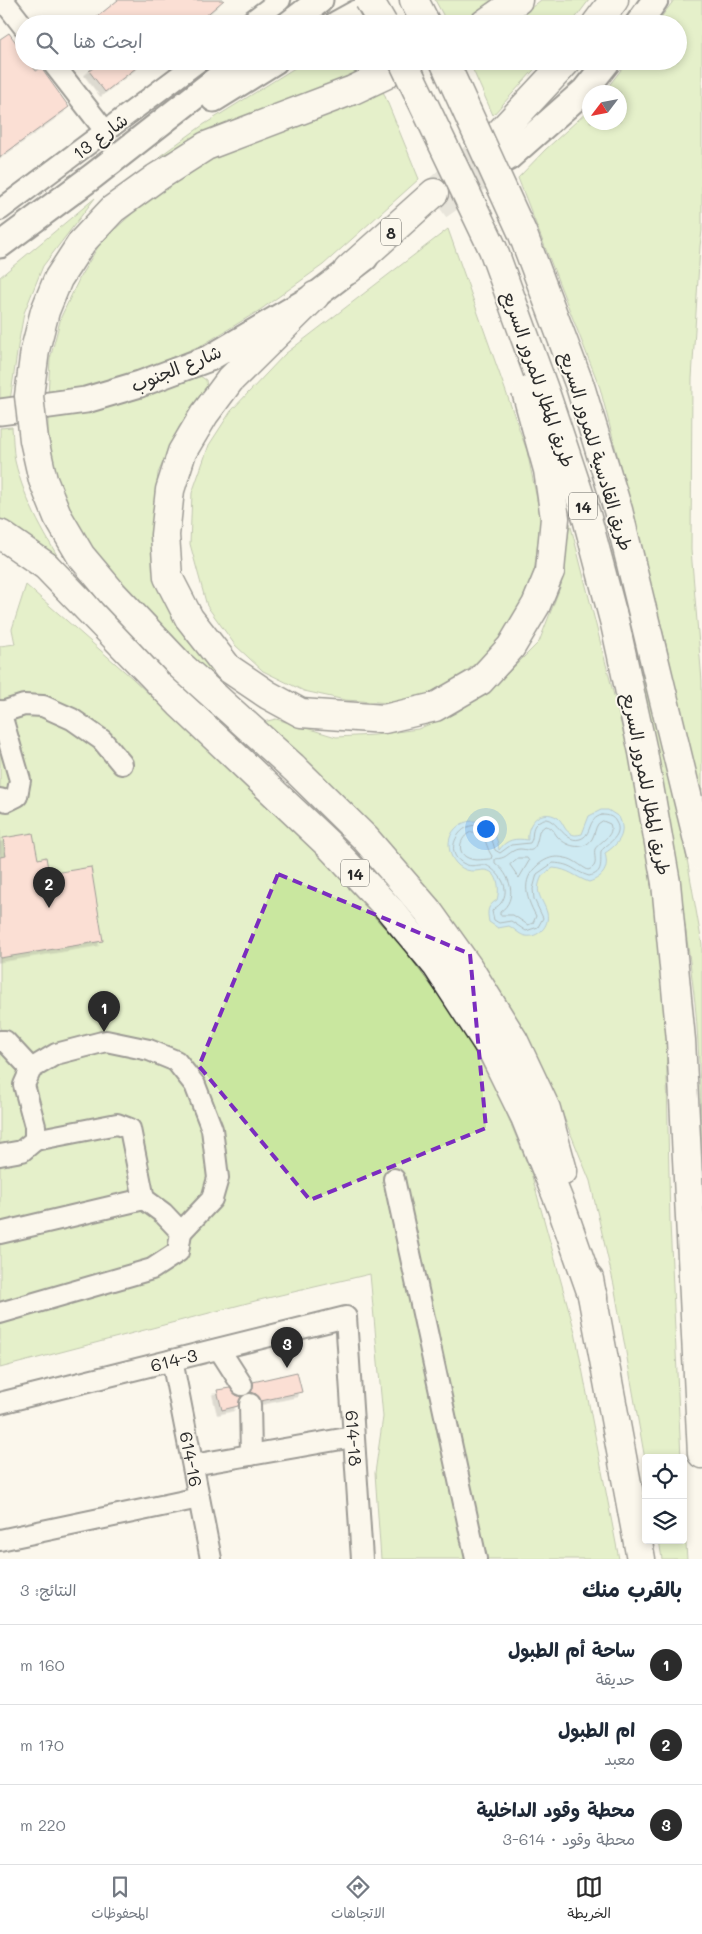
<!DOCTYPE html>
<html lang="ar">
<meta charset="utf-8">
<style>
:root{--surface:#fff;--page:#f2f2f3;--text:#1f2937;--muted:#747a83;--line:#e0e1e3;--accent:#2b2b2b}
body{margin:0;font-family:Mali,"Playpen Sans Arabic",sans-serif;background:var(--page);color:var(--text);direction:rtl}
.controls{position:absolute;right:15px;bottom:15px;display:grid;overflow:hidden;border-radius:5px;box-shadow:0 2px 8px #0003}
.controls button{width:45px;height:45px;display:grid;place-items:center;padding:0;border:0;border-bottom:1px solid var(--line);background:var(--surface);color:var(--text);font:25px sans-serif}
.compass{position:absolute;left:582px;top:85px;width:45px;height:45px;border-radius:50%;background:var(--surface);box-shadow:0 2px 8px #0003;rotate:238deg}
.you{position:absolute;left:485px;top:828px;width:18px;height:18px;margin:-12px;border:4px solid #fff;border-radius:50%;background:#1a73e8;box-shadow:0 0 0 8px #1a73e833}
.badge{display:grid;place-items:center;width:32px;height:32px;border-radius:50%;background:var(--accent);color:#fff;font-size:16px;font-weight:700}
.pin{position:absolute;translate:-50% -41px;filter:drop-shadow(0 1px 2px #0008)}
.pin::after{content:'';position:absolute;top:26px;width:18px;height:15px;background:inherit;clip-path:polygon(0 0,100% 0,50% 100%)}
.list{margin:0;padding:0;list-style:none}
h2{display:flex;justify-content:space-between;align-items:center;height:65px;margin:0;padding:0 20px;font-size:21px}
h2 small{font-size:16px;font-weight:400;color:var(--muted)}
.list li{display:grid;grid-template-columns:32px 1fr auto;gap:15px;align-items:center;box-sizing:border-box;height:80px;padding:0 20px;border-top:1px solid var(--line)}
.list b{display:block;font-size:19px;white-space:nowrap}
.list p{margin:0;font-size:16px;white-space:nowrap;color:var(--muted)}
.list em{font-size:16px;font-style:normal;color:var(--muted)}
.icon{flex:none;width:28px;height:28px;fill:none;stroke:currentColor;stroke-width:2;stroke-linecap:round;stroke-linejoin:round}
.map{position:relative;flex:none;width:702px;height:1559px;overflow:hidden;direction:ltr}
.search{position:absolute;background:var(--surface);box-shadow:0 2px 8px #0003;left:15px;right:15px;top:15px;height:55px;display:flex;align-items:center;gap:12px;box-sizing:border-box;padding:0 18px;border-radius:28px;color:var(--muted);font-size:19px}
.sheet{height:305px;background:var(--surface)}
nav{display:flex;justify-content:space-around;align-items:center;box-sizing:border-box;height:70px;border-top:1px solid var(--line);background:var(--surface);font-size:14px;color:var(--muted)}
nav a{display:grid;justify-items:center;gap:2px}
nav .on{color:var(--accent)}
.map>svg:first-child{display:block}
.green{fill:#c9e79f;stroke:#7a8965}
.water{fill:#97d9f9;stroke:#6c93a7}
.lines{fill:none;stroke-linecap:round;stroke-linejoin:round}
.shore{stroke:#56717d;stroke-width:1}
.building{fill:#fbc0b6;stroke:#2b2b2b;filter:url(#shadow)}
.major-tunnel{stroke:#d1cec5;stroke-width:25;stroke-dasharray:25 12;stroke-linecap:butt}
.highway-tunnel{stroke:#d1cec5;stroke-width:28;stroke-dasharray:28 14;stroke-linecap:butt}
.minor-casing{stroke:#2b2b2b;stroke-width:24}
.major-casing{stroke:#2b2b2b;stroke-width:29}
.highway-casing{stroke:#2b2b2b;stroke-width:31}
.minor{stroke:#fbf7ec;stroke-width:20}
.major{stroke:#fbf7ec;stroke-width:25}
.highway{stroke:#fbf7ec;stroke-width:28}
.highway-bridge-casing{stroke:#2b2b2b;stroke-width:31;stroke-linecap:butt}
.highway-bridge{stroke:#fbf7ec;stroke-width:28}
.marked{fill:none;stroke:#7b2cbf;stroke-width:4;stroke-dasharray:10 6;stroke-linejoin:round}
.labels{text-anchor:middle;dominant-baseline:central;stroke-width:4;stroke-linejoin:round;paint-order:stroke}
.shield{fill:#fbf7ec;stroke:#696865;stroke-width:1}
.shield-label{font-size:16px;font-weight:bold;fill:#2b2b2b}
.street-label{font-size:18px;fill:#2b2b2b;stroke:#fbf7ec}
</style>
<div class="map">
<svg width="702" height="1559" viewBox="0 0 702 1559">
<defs>
<filter id="shadow"><feDropShadow dx="-4.5" dy="4.5" stdDeviation="0" flood-color="#0004"/></filter>
</defs>
<rect width="100%" height="100%" fill="#fbf7ec"/>
<filter id="ink" filterUnits="userSpaceOnUse"><feTurbulence type="fractalNoise" baseFrequency=".02" numOctaves="2"/><feDisplacementMap in="SourceGraphic" scale="10" xChannelSelector="R" yChannelSelector="G"/><feConvolveMatrix kernelMatrix="1 2 1 2 8 2 1 2 1" color-interpolation-filters="sRGB"/></filter>
<g filter="url(#ink)">
<g class="green">
<polygon points="435,0 500,0 465,24 448,24"/>
<polygon points="541,0 589,0 571,24 511,24"/>
<polygon points="674,0 702,0 702,231 700,246 692,379 691,550 702,681 702,819 667,648 600,388 518,178 545,150 589,110 590,122 620,122 620,92 604,92 628,61 678,61 678,24 656,24"/>
<polygon points="306,61 367,61 371,69 207,135 160,156 203,125"/>
<polygon points="469,61 542,61 493,115"/>
<polygon points="382,89 419,179 323,265 260,310 204,344 129,376 48,396 50,359 61,317 81,275 101,242 146,201 212,159 278,130"/>
<polygon points="95,198 43,266 24,313 18,346 10,401 0,402 0,277"/>
<polygon points="448,229 527,451 541,519 533,580 514,624 488,652 462,675 424,696 391,703 345,700 304,691 263,671 235,645 207,606 190,544 192,493 209,445 231,411 285,354"/>
<polygon points="200,376 206,380 207,388 179,427 158,473 152,532 162,591 185,638 213,670 208,675 120,590 90,547 69,512 56,481 48,445 48,417 190,378"/>
<path d="M12 427C13 438 13 450 15 461 25 503 47 539 69 575L0 521V428Z"/>
<polygon points="570,523 637,786 665,983 670,1223 681,1458 646,1458 646,1465 614,1285 590,1181 552,1088 504,998 442,908 263,722 276,719 336,737 375,735 418,729 456,713 494,687 539,642 561,585"/>
<polygon points="26,585 132,678 324,861 403,948 458,1021 499,1095 531,1173 575,1332 619,1559 381,1559 375,1473 383,1417 370,1274 255,1301 0,1368 0,646 15,644 12,629"/>
<path d="M637 654 643 657 684 842 702 944V1154C700 1104 700 1053 695 1003 682 885 659 770 635 655Z"/>
<polygon points="683,1503 687,1559 662,1559 659,1540 683,1540"/>
</g>
<path class="water" d="M601 810H608L619 817C627 833 619 844 605 853 609 868 604 877 589 882 575 877 569 869 553 868L542 876C533 894 543 898 547 913 550 926 538 938 526 936 519 935 515 929 509 926L498 928 489 922C487 911 487 906 497 900 500 889 499 870 483 870 480 870 478 871 475 871 463 872 453 863 450 852 441 819 494 804 499 850 507 839 515 838 528 840 526 823 541 807 558 818 563 822 564 830 570 833 574 836 577 835 582 834L589 816Z"/>
<g class="lines">
<g class="shore">
<path d="M602 815C608 815 613 816 616 822 624 835 608 843 601 851 600 863 604 873 589 876 573 871 573 864 553 863L537 874 533 889 534 899 543 918 538 927 526 931 511 921 499 923 494 920 492 911C495 907 498 907 501 903 512 888 499 872 486 865 479 864 474 867 467 865 429 851 482 793 495 850L500 853 511 845 530 843C534 837 531 831 535 825 553 804 561 845 580 839 593 835 586 819 602 815Z"/>
<path d="M603 821 610 824C615 836 601 840 595 849 593 857 600 866 588 870 580 866 574 859 565 858 556 856 550 857 542 862 520 877 525 896 536 916L533 923 528 925 513 915H500V912C519 899 510 874 495 863V859C506 858 505 856 513 851 527 843 534 864 539 831L545 826C553 827 553 831 557 836 565 846 583 852 592 839 595 834 595 828 598 824Z"/>
<path d="M471 832C488 832 484 845 492 856L491 859C485 859 476 861 471 859 455 855 459 837 471 832Z"/>
<polygon points="518,858 527,858 529,861 519,878 510,865"/>
</g>
</g>
<g class="building">
<polygon points="118,0 224,0 196,24 88,24"/>
<polygon points="9,33 24,54 24,61 29,61 36,71 41,68 69,107 0,157 0,39"/>
<polygon points="102,61 145,61 105,92 89,71"/>
<polygon points="33,833 38,859 46,857 49,874 91,867 103,941 0,958 0,857 6,856 3,838"/>
<polygon points="297,1372 302,1392 261,1401 256,1394 251,1392 253,1382"/>
<polygon points="230,1388 236,1395 241,1397 238,1406 222,1410 217,1390"/>
</g>
<g class="lines">
<polyline class="major-tunnel" points="439,207 508,158"/>
<polyline class="highway-tunnel" points="434,193 498,135"/>
<defs>
<g id="minor">
<polyline points="3,0 24,27"/>
<polyline points="248,24 280,0"/>
<polyline points="51,61 106,132"/>
<polyline points="0,210 199,61"/>
<polyline points="0,711 20,780 17,796 7,801 0,799"/>
<polyline points="2,712 24,705 43,706 72,719 102,740 122,764"/>
<polyline points="0,1041 5,1041 31,1069"/>
<polyline points="0,1155 22,1151 35,1140 35,1126 24,1085 31,1069 56,1054 106,1041 149,1050 176,1061 195,1085 212,1129 218,1178 212,1199 181,1232"/>
<polyline points="394,1179 476,1559"/>
<polyline points="0,1233 144,1199"/>
<polyline points="0,1313 152,1269 178,1252 181,1232 163,1213 144,1199 130,1129 117,1124 35,1140"/>
<polyline points="219,1349 242,1385"/>
<path id="s1" d="M172 1360 211 1559"/>
<path id="s2" d="M0 1403 346 1317 362 1559"/>
<polyline points="250,1404 251,1455"/>
<polyline points="193,1465 353,1437"/>
<polyline points="0,1540 199,1498"/>
</g>
<g id="major">
<polyline points="289,24 320,0"/>
<polyline points="337,24 357,13"/>
<polyline points="638,24 655,0"/>
<polyline points="214,99 275,61"/>
<polyline points="508,158 585,90 608,61"/>
<polyline points="0,245 93,176 240,61"/>
<polyline points="42,406 86,400 140,384 210,358 315,296 365,258"/>
<polyline points="0,412 15,410"/>
</g>
<g id="highway">
<polyline points="414,0 426,24"/>
<polyline points="484,24 518,0"/>
<polyline points="596,24 614,0"/>
<polyline points="498,135 567,61"/>
<polyline points="156,178 206,146 353,90 385,75"/>
<polyline points="348,270 434,193"/>
<polyline points="315,296 230,380 204,415 182,452 170,490 165,535 168,577 189,618 228,668 268,695 301,713 384,719 435,707 480,681 511,647 536,605 550,571"/>
<polyline points="0,534 46,566 180,704 328,844 391,911 437,966 493,1052 525,1117 561,1206 593,1297"/>
<polyline points="293,767 365,838 428,911 468,967 514,1041 546,1109 563,1171"/>
<polyline points="666,883 681,1040 702,1454"/>
<polyline points="589,1279 641,1559"/>
</g>
</defs>
<use href="#minor" class="minor-casing"/>
<use href="#major" class="major-casing"/>
<use href="#highway" class="highway-casing"/>
<use href="#minor" class="minor"/>
<use href="#major" class="major"/>
<use href="#highway" class="highway"/>
<defs>
<g id="highway-bridge">
<polyline points="369,0 383,24"/>
<polyline points="403,61 493,249 546,395 587,518 615,624 643,752 666,883"/>
<polyline points="444,61 522,232 580,386 618,510 702,857"/>
<polyline points="156,178 113,209 82,242 58,279 45,311 35,350 29,396 34,440 43,480 58,517 81,556 113,594 180,665 293,767"/>
<polyline points="526,391 548,470 555,518 550,571"/>
</g>
</defs>
<use href="#highway-bridge" class="highway-bridge-casing"/>
<use href="#highway-bridge" class="highway-bridge"/>
</g>
</g>
<path d="M0 0H702V1559H0ZM278 874 470 954 486 1128 310 1200 199 1066Z" fill="#fbf7ec" fill-opacity=".55" fill-rule="evenodd"/>
<path class="marked" d="M278 874 470 954 486 1128 310 1200 199 1066Z"/>
<g class="labels">
<g class="shield">
<rect x="381" y="218.5" width="20" height="27" rx="4"/>
<rect x="569" y="492.5" width="28" height="27" rx="4"/>
<rect x="341" y="859.5" width="28" height="27" rx="4"/>
</g>
<g class="shield-label">
<text x="391" y="232">8</text>
<text x="583" y="506">14</text>
<text x="355" y="873">14</text>
</g>
<g class="street-label">
<text transform="translate(100 136) rotate(-37)">شارع 13</text>
<text transform="translate(176 368) rotate(-22)">شارع الجنوب</text>
<text transform="translate(539 379) rotate(71)">طريق المطار للمرور السريع</text>
<text transform="translate(597 451) rotate(73)">طريق القادسية للمرور السريع</text>
<text transform="translate(647 784) rotate(79)">طريق المطار للمرور السريع</text>
<text stroke="none"><textPath href="#s2" startOffset="179">614-3</textPath></text>
<text stroke="none"><textPath href="#s2" startOffset="478">614-18</textPath></text>
<text stroke="none"><textPath href="#s1" startOffset="101">614-16</textPath></text>
</g>
</g>
</svg>
<div class="controls">
<button><svg class="icon" aria-label="locate" viewBox="0 0 24 24"><circle cx="12" cy="12" r="6"/><path d="M12 2v4M12 18v4M2 12h4M18 12h4"/></svg></button>
<button><svg class="icon" aria-label="layers" viewBox="0 0 24 24"><path d="M12 4l9 5-9 5-9-5zM3 14l9 5 9-5"/></svg></button>
</div>
<svg class="compass" viewBox="-18 -18 36 36"><path d="M0-13l5 13h-10z" fill="#e53935"/><path d="M0 13l5-13h-10z" fill="#747a83"/></svg>
<div class="you"></div>
<div class="pin badge" style="left:104px;top:1032px">1</div>
<div class="pin badge" style="left:49px;top:908px">2</div>
<div class="pin badge" style="left:287px;top:1368px">3</div>
<div class="search"><svg class="icon" aria-label="search" viewBox="0 0 24 24"><circle cx="10" cy="10" r="6"/><path d="M15 15l6 6"/></svg>ابحث هنا</div>
</div>
<section class="sheet">
<h2>بالقرب منك<small>النتائج: 3</small></h2>
<ul class="list">
<li><span class="badge">1</span><div><b>ساحة أم الطبول</b><p>حديقة</p></div><em>160 m</em></li>
<li><span class="badge">2</span><div><b>ام الطبول</b><p>معبد</p></div><em>170 m</em></li>
<li><span class="badge">3</span><div><b>محطة وقود الداخلية</b><p>محطة وقود · 614-3</p></div><em>220 m</em></li>
</ul>
</section>
<nav>
<a class="on"><svg class="icon" aria-label="map" viewBox="0 0 24 24"><path d="M3 6l6-2 6 2 6-2v14l-6 2-6-2-6 2zM9 4v14M15 6v14"/></svg>الخريطة</a>
<a><svg class="icon" aria-label="directions" viewBox="0 0 24 24"><path d="M12 3l9 9-9 9-9-9zM9 14v-3h6M13 9l2 2-2 2"/></svg>الاتجاهات</a>
<a><svg class="icon" aria-label="saved" viewBox="0 0 24 24"><path d="M7 4h10v16l-5-4-5 4z"/></svg>المحفوظات</a>
</nav>
